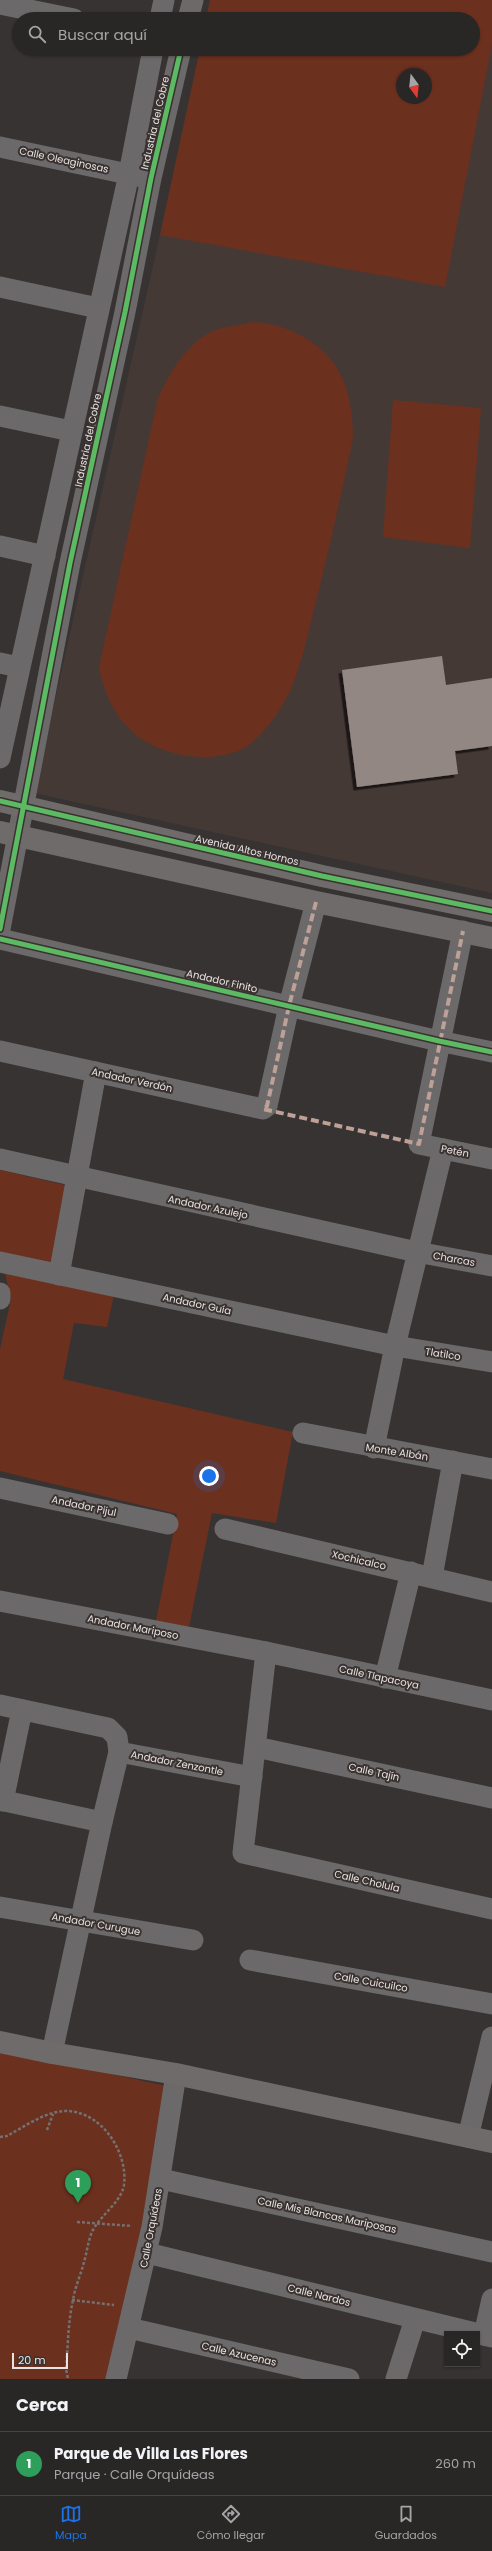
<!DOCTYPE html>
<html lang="es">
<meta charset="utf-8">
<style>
:root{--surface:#292626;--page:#353232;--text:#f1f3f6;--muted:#a5a5a7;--line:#454343;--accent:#1a73e8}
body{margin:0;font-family:Poppins,sans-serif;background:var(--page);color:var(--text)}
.controls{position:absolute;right:12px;bottom:12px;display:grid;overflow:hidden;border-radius:0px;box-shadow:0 1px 3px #0004}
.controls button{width:36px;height:36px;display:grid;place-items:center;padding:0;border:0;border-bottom:1px solid var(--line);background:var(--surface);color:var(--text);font:20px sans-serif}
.compass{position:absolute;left:396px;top:68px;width:36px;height:36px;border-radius:50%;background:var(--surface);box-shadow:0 1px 3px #0004;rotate:165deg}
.scale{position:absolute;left:12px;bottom:10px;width:56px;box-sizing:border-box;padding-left:4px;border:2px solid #e8e3e2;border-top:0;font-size:11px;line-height:14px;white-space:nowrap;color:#e8e3e2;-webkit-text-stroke:3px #393230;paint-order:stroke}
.you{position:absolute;left:209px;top:1476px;width:14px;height:14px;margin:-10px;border:3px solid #fff;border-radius:50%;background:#1a73e8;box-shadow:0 0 0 6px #1a73e833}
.badge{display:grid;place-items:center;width:26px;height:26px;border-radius:50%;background:var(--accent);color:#fff;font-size:13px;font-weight:700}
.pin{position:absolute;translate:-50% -33px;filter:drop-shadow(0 1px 2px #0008)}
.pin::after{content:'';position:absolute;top:21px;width:14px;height:12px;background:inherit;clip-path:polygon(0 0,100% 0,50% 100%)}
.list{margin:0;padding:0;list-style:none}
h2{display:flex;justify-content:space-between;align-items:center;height:52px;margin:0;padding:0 16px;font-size:17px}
h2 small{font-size:13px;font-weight:400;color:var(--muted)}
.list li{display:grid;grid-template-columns:26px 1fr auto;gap:12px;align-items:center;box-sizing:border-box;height:64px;padding:0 16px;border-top:1px solid var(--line)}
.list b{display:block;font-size:15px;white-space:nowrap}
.list p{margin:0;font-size:13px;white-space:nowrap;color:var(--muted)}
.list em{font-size:13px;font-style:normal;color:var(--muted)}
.icon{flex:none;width:22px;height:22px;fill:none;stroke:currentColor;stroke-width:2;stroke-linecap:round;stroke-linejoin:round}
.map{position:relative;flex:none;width:492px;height:2379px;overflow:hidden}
.search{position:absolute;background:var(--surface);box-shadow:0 1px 3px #0004;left:12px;right:12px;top:12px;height:44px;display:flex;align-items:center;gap:10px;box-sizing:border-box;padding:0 14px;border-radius:22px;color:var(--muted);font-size:15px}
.sheet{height:116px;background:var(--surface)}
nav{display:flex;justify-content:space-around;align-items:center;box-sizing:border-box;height:56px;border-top:1px solid var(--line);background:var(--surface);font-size:11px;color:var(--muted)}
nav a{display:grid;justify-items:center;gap:2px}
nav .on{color:var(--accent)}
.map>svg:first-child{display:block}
.built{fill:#453936;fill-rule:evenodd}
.green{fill:#6c301f;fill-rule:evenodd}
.building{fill:#938783;filter:url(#shadow)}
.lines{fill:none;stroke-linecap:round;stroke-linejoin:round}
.path{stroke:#737171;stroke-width:2.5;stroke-dasharray:3 2;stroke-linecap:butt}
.street{stroke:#6b6969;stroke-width:21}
.secondary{stroke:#6e6b6a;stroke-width:22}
.quiet{stroke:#bda197;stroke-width:4;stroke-dasharray:8 4;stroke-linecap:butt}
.cycleway-casing{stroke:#393230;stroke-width:8}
.cycleway{stroke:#5cba63;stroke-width:5}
.labels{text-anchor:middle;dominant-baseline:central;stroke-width:4;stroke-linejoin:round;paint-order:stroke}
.street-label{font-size:10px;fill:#e8e3e2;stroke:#393230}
</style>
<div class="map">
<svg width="492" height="2379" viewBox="0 0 492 2379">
<defs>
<filter id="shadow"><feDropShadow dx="-3.5" dy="3.5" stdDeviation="0" flood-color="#0009"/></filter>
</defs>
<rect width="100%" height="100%" fill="#373332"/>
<path class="built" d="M210 0H492V893L34 793 160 235 200 49H473V19H206ZM402 74H426V98H402Z"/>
<g class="green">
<path d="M210 0H492V44L445 287 160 235 200 49H473V19H206ZM402 74H426V98H402Z"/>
<path d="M254 322C270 323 283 326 298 334 342 356 353 393 353 439 341 495 329 550 315 605 308 633 302 663 291 689 281 710 264 736 244 748 222 760 190 759 167 751 126 738 107 707 99 667L158 398C170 373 185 345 211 332 224 326 240 325 254 322Z"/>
<polygon points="393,400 481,408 470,548 383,537"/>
<polygon points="0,1170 82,1189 66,1285 114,1295 107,1327 74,1323 63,1379 293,1432 276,1523 212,1513 189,1627 156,1621 177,1514 0,1471 0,1349 11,1299 0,1252"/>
<polygon points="0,2049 170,2087 116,2379 0,2379"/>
</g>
<polygon class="building" points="442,656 446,685 492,678 492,746 455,751 458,774 357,787 342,670"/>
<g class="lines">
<g class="path">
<polyline points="47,2130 53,2114"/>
<path d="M0 2137 7 2136C24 2127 47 2110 68 2111 103 2113 128 2153 124 2185 121 2203 99 2216 92 2232 88 2241 87 2252 84 2262 81 2274 75 2287 73 2300 68 2322 68 2346 66 2369L68 2379"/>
<polyline points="77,2222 132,2226"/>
<polyline points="72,2300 114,2305"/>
</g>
<g class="street">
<polyline points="0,4 74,19"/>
<polyline points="160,19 164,0"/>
<polyline points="188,19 193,0"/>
<polyline points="0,147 142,177"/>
<polyline points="0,287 98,308"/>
<polyline points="0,416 71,431"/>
<polyline points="0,546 45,556"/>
<polyline points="0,663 19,667"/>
<polyline points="0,758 129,174 153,49"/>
<polyline points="0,929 70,563 125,312 151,178 181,49"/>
<polyline points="463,931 419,1144 492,1159"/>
<polyline points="0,939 439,1041 492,1052"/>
<polyline points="0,1051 263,1109 267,1106 289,1006 316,902"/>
<polyline points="0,1159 417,1252 492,1266"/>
<polyline points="0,1262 395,1346 492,1362"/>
<polyline points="59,1275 96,1072"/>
<polyline points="0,1293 0,1299"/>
<polyline points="303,1433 492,1469"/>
<polyline points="374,1448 395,1346 443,1149"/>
<polyline points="0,1488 168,1524"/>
<polyline points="225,1529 492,1592"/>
<polyline points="432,1577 453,1461"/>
<polyline points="0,1601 266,1652 492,1700"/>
<polyline points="266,1652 243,1853 492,1909"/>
<polyline points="385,1678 411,1572"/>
<polyline points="0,1705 108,1728 117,1737 119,1752 252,1777"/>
<polyline points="256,1747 492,1798"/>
<polyline points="0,1800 102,1822"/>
<polyline points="3,1801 22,1710"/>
<polyline points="0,1907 193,1940"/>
<polyline points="250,1960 492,2004"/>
<polyline points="52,2053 102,1822 119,1752"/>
<polyline points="468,2137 492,2037"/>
<polyline points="161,2179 492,2252"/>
<polyline points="147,2253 492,2337"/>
<polyline points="129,2328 349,2379"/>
<polyline points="484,2335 492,2299"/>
<polyline points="116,2379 152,2227 176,2074"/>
<polyline points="396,2379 415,2319"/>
</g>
<g class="secondary">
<polyline points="0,801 322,876 492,911"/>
<polyline points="0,832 316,902 492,938"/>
<polyline points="0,2042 52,2053 176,2074 492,2142"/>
</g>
<polyline class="quiet" points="316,902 289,1006 267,1106 263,1109 419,1144 463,931"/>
<defs>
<g id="cycleway">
<polyline points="0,801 322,876 492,911"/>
<polyline points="0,929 70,563 125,312 151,178 181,49"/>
<polyline points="0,939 439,1041 492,1052"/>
</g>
</defs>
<use href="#cycleway" class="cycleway-casing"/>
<use href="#cycleway" class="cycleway"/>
</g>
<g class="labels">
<g class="street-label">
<text transform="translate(155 123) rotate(-77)">Industria del Cobre</text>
<text transform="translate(64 160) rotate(12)">Calle Oleaginosas</text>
<text transform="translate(88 440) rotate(-78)">Industria del Cobre</text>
<text transform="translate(247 850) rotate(13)">Avenida Altos Hornos</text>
<text transform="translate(222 981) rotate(13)">Andador Finito</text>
<text transform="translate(132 1080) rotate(12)">Andador Verdón</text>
<text transform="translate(455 1151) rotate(11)">Petén</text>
<text transform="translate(208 1207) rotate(12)">Andador Azulejo</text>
<text transform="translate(454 1259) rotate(10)">Charcas</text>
<text transform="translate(197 1304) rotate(12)">Andador Guía</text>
<text transform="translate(443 1354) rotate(9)">Tlatilco</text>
<text transform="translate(397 1452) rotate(9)">Monte Albán</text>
<text transform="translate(84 1506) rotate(12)">Andador Pijul</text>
<text transform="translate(359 1560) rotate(13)">Xochicalco</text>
<text transform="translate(133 1627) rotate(11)">Andador Mariposo</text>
<text transform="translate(379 1677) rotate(12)">Calle Tlapacoya</text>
<text transform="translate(177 1763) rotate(11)">Andador Zenzontle</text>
<text transform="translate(374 1772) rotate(12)">Calle Tajín</text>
<text transform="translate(367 1881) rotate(13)">Calle Cholula</text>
<text transform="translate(96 1924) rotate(10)">Andador Curugue</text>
<text transform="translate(371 1982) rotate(10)">Calle Cuicuilco</text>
<text transform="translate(327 2215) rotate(12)">Calle Mis Blancas Mariposas</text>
<text transform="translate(151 2228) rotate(-79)">Calle Orquídeas</text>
<text transform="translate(319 2295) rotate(14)">Calle Nardos</text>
<text transform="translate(239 2354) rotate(13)">Calle Azucenas</text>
</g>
</g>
</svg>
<div class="controls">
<button><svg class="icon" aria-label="locate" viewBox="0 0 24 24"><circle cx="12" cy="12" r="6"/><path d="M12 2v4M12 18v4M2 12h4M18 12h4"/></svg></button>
</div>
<svg class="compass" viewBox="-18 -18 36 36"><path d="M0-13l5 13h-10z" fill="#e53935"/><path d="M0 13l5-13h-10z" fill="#a5a5a7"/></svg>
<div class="scale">20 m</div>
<div class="you"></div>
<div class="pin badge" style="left:78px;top:2203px;background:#2e9e5b">1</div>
<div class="search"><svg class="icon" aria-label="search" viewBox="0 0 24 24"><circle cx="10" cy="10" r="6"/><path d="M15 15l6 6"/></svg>Buscar aquí</div>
</div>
<section class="sheet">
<h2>Cerca<small></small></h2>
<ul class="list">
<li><span class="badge" style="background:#2e9e5b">1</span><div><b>Parque de Villa Las Flores</b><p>Parque · Calle Orquídeas</p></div><em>260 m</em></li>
</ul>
</section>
<nav>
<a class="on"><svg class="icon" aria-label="map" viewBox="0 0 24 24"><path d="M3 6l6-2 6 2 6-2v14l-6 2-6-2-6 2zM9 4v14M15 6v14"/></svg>Mapa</a>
<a><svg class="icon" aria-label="directions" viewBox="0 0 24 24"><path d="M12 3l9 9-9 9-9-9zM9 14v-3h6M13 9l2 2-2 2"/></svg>Cómo llegar</a>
<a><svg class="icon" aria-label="saved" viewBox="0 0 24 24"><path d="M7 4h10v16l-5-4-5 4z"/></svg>Guardados</a>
</nav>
